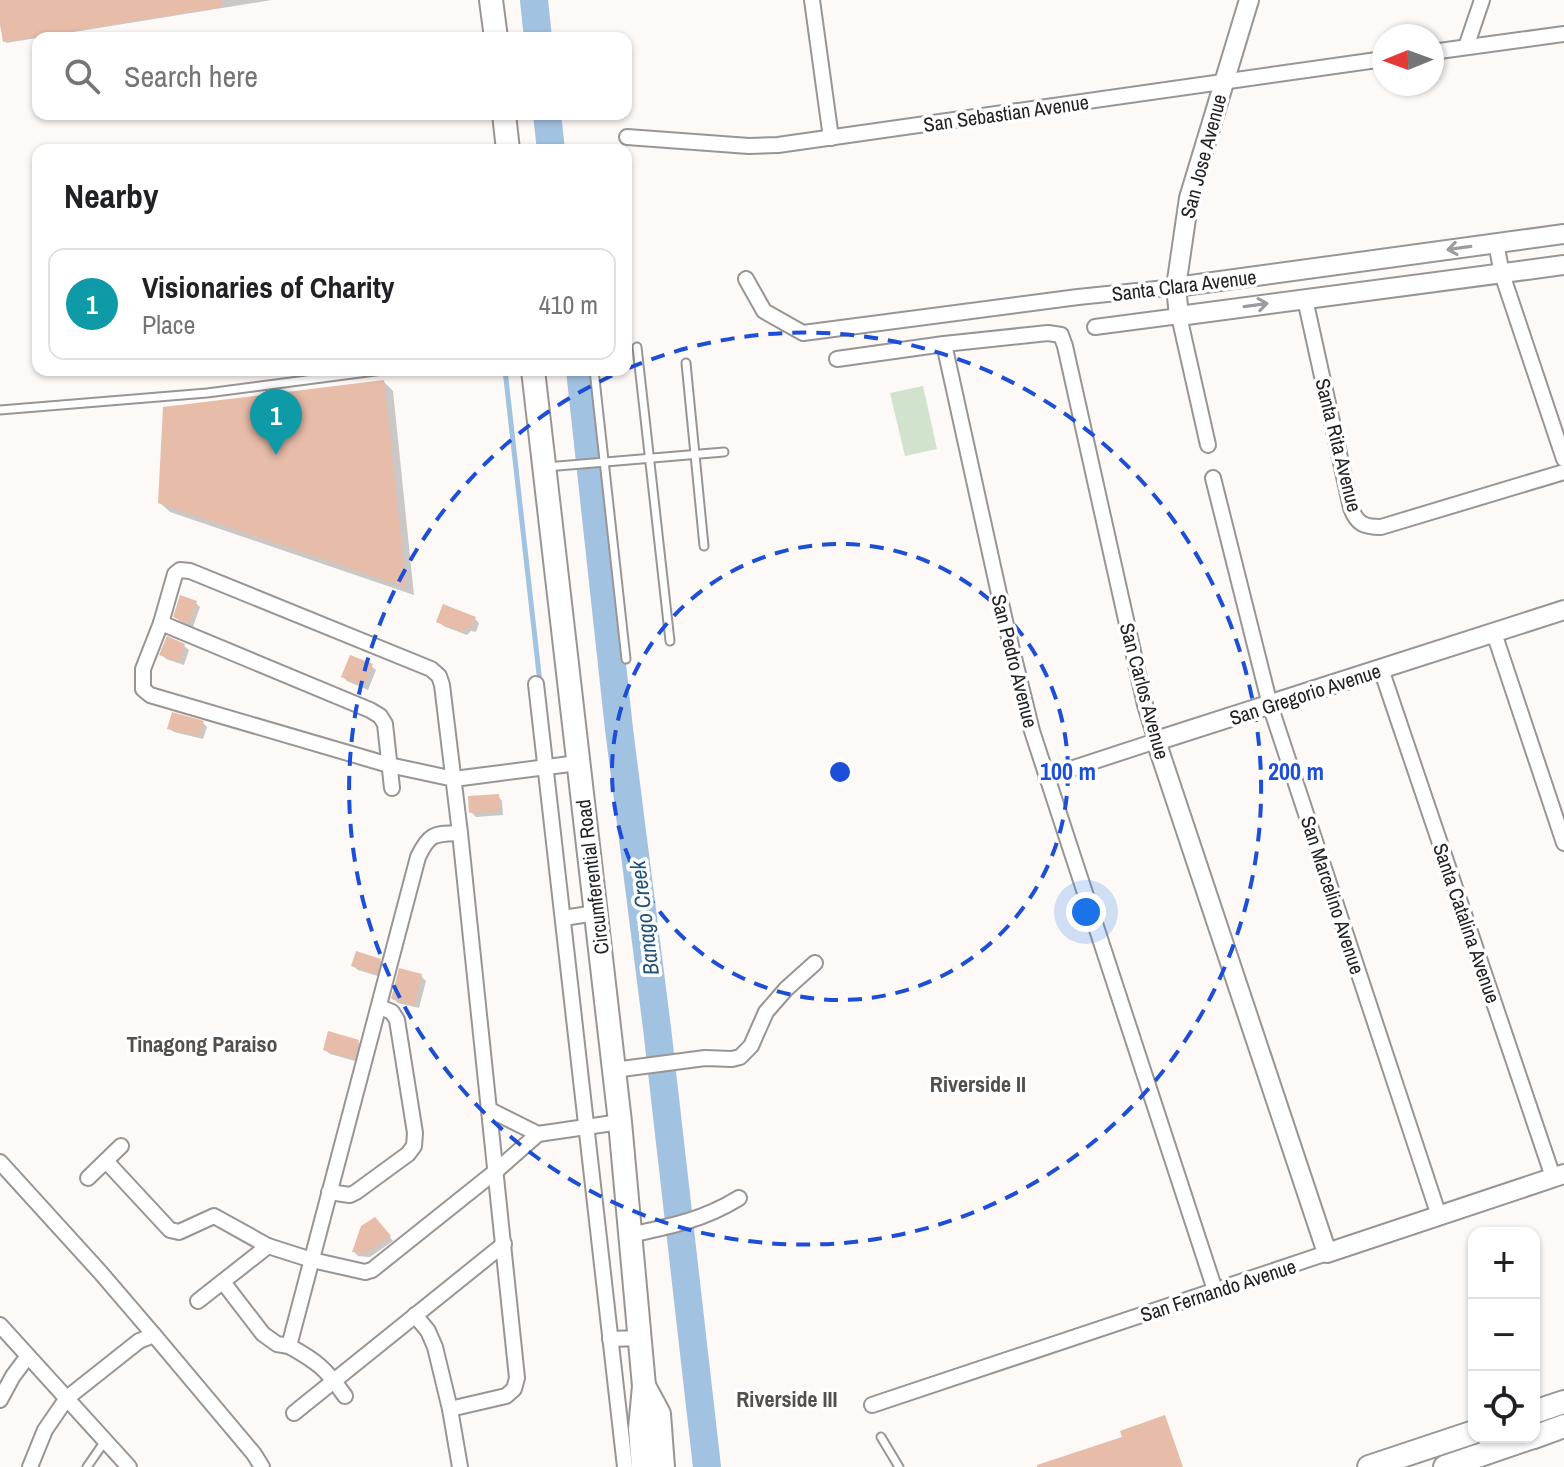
<!DOCTYPE html>
<meta charset="utf-8">
<style>
:root{--surface:#fff;--page:#f6f6f6;--text:#202124;--muted:#757577;--line:#e0e0e0;--accent:#8b36a4}
body{margin:0;font-family:"Archivo Narrow",sans-serif;background:var(--page);color:var(--text)}
.controls{position:absolute;right:24px;bottom:24px;display:grid;overflow:hidden;border-radius:16px;box-shadow:0 2px 6px #0004}
.controls button{width:72px;height:72px;display:grid;place-items:center;padding:0;border:0;border-bottom:2px solid var(--line);background:var(--surface);color:var(--text);font:40px sans-serif}
.compass{position:absolute;left:1372px;top:24px;width:72px;height:72px;border-radius:50%;background:var(--surface);box-shadow:0 2px 6px #0004;rotate:269deg}
.you{position:absolute;left:1086px;top:912px;width:28px;height:28px;margin:-20px;border:6px solid #fff;border-radius:50%;background:#1a73e8;box-shadow:0 0 0 12px #1a73e833}
.badge{display:grid;place-items:center;width:52px;height:52px;border-radius:50%;background:var(--accent);color:#fff;font-size:26px;font-weight:700}
.pin{position:absolute;translate:-50% -66px;filter:drop-shadow(0 2px 4px #0008)}
.pin::after{content:'';position:absolute;top:42px;width:28px;height:24px;background:inherit;clip-path:polygon(0 0,100% 0,50% 100%)}
.list{margin:0;padding:0;list-style:none}
h2{display:flex;justify-content:space-between;align-items:center;height:104px;margin:0;padding:0 32px;font-size:34px}
h2 small{font-size:26px;font-weight:400;color:var(--muted)}
.list li{display:grid;grid-template-columns:52px 1fr auto;gap:24px;align-items:center;box-sizing:border-box;height:112px;margin:0 16px 16px;padding:0 16px;border:2px solid var(--line);border-radius:16px}
.list b{display:block;font-size:30px;white-space:nowrap}
.list p{margin:0;font-size:26px;white-space:nowrap;color:var(--muted)}
.list em{font-size:26px;font-style:normal;color:var(--muted)}
.icon{flex:none;width:44px;height:44px;fill:none;stroke:currentColor;stroke-width:2;stroke-linecap:round;stroke-linejoin:round}
.map{position:relative;flex:none;width:1564px;height:1467px;overflow:hidden}
.search{position:absolute;background:var(--surface);box-shadow:0 2px 6px #0004;left:32px;top:32px;width:600px;height:88px;display:flex;align-items:center;gap:20px;box-sizing:border-box;padding:0 28px;border-radius:16px;color:var(--muted);font-size:30px}
.panel{position:absolute;background:var(--surface);box-shadow:0 2px 6px #0004;left:32px;top:144px;width:600px;height:232px;border-radius:16px}
.map>svg:first-child{display:block}
.green{fill:#d1e2cd}
.shadow{fill:#0003}
.lines{fill:none;stroke-linecap:round;stroke-linejoin:round}
.stream{stroke:#a2c2e1;stroke-width:5}
.river{stroke:#a2c2e1;stroke-width:28}
.building{fill:#e7bca8}
.service-casing{stroke:#999594;stroke-width:11}
.minor-casing{stroke:#999594;stroke-width:18}
.tertiary-casing{stroke:#999594;stroke-width:22}
.secondary-casing{stroke:#999594;stroke-width:26}
.service{stroke:#fff;stroke-width:7}
.minor{stroke:#fff;stroke-width:14}
.tertiary{stroke:#fff;stroke-width:18}
.secondary{stroke:#fff;stroke-width:22}
.oneway{stroke:#9c9c9c}
.ring{fill:none;stroke:#1d4ed8;stroke-width:4;stroke-dasharray:14 10}
.labels{text-anchor:middle;dominant-baseline:central;stroke-width:7;stroke-linejoin:round;paint-order:stroke}
.street-label{font-size:20px;fill:#242222;stroke:#fff}
.water-label{font-size:22px;font-style:italic;fill:#20527a;stroke:#fff}
.neighbourhood-label{font-size:22px;font-weight:bold;fill:#524f4d;stroke:#fff}
.centre{fill:#1d4ed8;stroke:#fff;stroke-width:4}
.ring-label{font-size:24px;text-anchor:middle;font-weight:bold;fill:#1d4ed8;stroke:#fff;stroke-width:7;stroke-linejoin:round;paint-order:stroke}
</style>
<div class="map">
<svg width="1564" height="1467" viewBox="0 0 1564 1467">
<rect width="100%" height="100%" fill="#fdf9f7"/>
<polygon class="green" points="923,386 937,449 905,456 890,393"/>
<g class="shadow">
<polygon points="0,0 272,0 6,43 0,12"/>
<polygon points="384,382 393,391 414,595 170,512 160,503"/>
<polygon points="196,603 200,607 193,627 180,621 175,617"/>
<polygon points="475,619 479,623 476,632 471,631 467,635 443,626 439,621"/>
<polygon points="184,646 189,650 184,665 166,659 162,655"/>
<polygon points="371,666 376,670 368,690 347,681 343,677"/>
<polygon points="203,723 207,727 203,739 174,732 169,728"/>
<polygon points="498,796 502,801 503,815 476,817 471,812"/>
<polygon points="380,961 384,965 381,977 358,970 353,966"/>
<polygon points="421,976 426,981 419,1008 398,1003 393,998"/>
<polygon points="358,1042 363,1046 359,1062 330,1054 325,1050"/>
<polygon points="380,1224 393,1241 370,1257 358,1256 354,1252"/>
</g>
<g class="lines">
<polyline class="stream" points="505,370 540,683"/>
<g class="river">
<polyline points="534,0 538,38"/>
<polyline points="547,114 551,150"/>
<polyline points="580,370 619,729 657,1028 707,1467"/>
</g>
</g>
<g class="building">
<polygon points="0,0 221,0 222,7 3,42 0,25"/>
<polygon points="384,380 406,587 158,503 163,407"/>
<polygon points="180,595 197,601 189,624 173,617"/>
<polygon points="443,604 476,617 471,629 466,627 462,632 436,622"/>
<polygon points="167,636 185,644 179,662 159,655"/>
<polygon points="350,655 373,664 363,686 341,677"/>
<polygon points="172,712 204,721 199,736 167,729"/>
<polygon points="499,794 500,811 469,813 468,796"/>
<polygon points="356,951 381,959 377,974 351,966"/>
<polygon points="399,968 422,974 414,1005 391,999"/>
<polygon points="328,1031 359,1040 354,1059 323,1050"/>
<polygon points="375,1217 391,1236 365,1253 352,1252 361,1226"/>
<polygon points="1165,1415 1183,1467 1037,1467 1037,1465 1122,1437 1120,1431"/>
</g>
<g class="lines">
<defs>
<g id="service">
<polyline points="637,347 670,641"/>
<polyline points="686,363 704,546"/>
<polyline points="594,370 626,659"/>
<polyline points="0,410 207,393 383,370"/>
<polyline points="546,467 724,452"/>
<polyline points="881,1437 899,1467"/>
<polyline points="87,1467 105,1441"/>
</g>
<g id="minor">
<polyline points="812,0 831,138"/>
<polyline points="1466,47 1482,0"/>
<polyline points="1432,52 1564,34"/>
<polyline points="627,137 749,146 778,145 1384,59"/>
<polyline points="1496,243 1502,274 1564,459"/>
<polyline points="746,279 764,311 803,333 1078,297 1176,287"/>
<path d="M1305 299 1351 508C1357 524 1364 527 1381 527L1564 472"/>
<polyline points="1095,327 1179,316 1208,445"/>
<polyline points="944,344 1005,621 1032,731 1215,1290"/>
<polyline points="837,359 944,344 1048,333 1061,335 1065,346 1145,705 1156,741 1046,777"/>
<polyline points="1213,478 1270,705 1439,1216"/>
<polyline points="161,623 370,710 380,716 385,724 392,788"/>
<polyline points="1494,633 1564,843"/>
<polyline points="1381,669 1553,1177"/>
<polyline points="536,684 625,1467"/>
<polyline points="563,918 596,913"/>
<polyline points="614,1070 705,1058 732,1059 740,1057 751,1046 766,1012 786,989 815,963"/>
<polyline points="490,1110 538,1134"/>
<polyline points="106,1161 170,1230 179,1232 214,1216 268,1246 312,1260 365,1272 372,1270 496,1171 538,1134 620,1122"/>
<polyline points="0,1162 100,1272 154,1335"/>
<polyline points="88,1178 121,1146"/>
<polyline points="329,1192 350,1195 356,1192 408,1154 414,1146 415,1133 397,1020 392,1012 380,1007"/>
<path d="M630 1235C672 1226 703 1220 739 1198"/>
<polyline points="223,1282 263,1334 277,1344 289,1346"/>
<polyline points="198,1301 268,1246"/>
<polyline points="415,1315 428,1331 435,1347 450,1409 460,1467"/>
<polyline points="0,1325 129,1467"/>
<polyline points="610,1339 640,1338"/>
<path d="M345 1396C326 1369 318 1362 289 1346L418 857C430 832 435 834 460 833"/>
<polyline points="0,1400 13,1376 28,1356"/>
<polyline points="872,1405 1327,1253"/>
<polyline points="450,1409 506,1396 514,1389 517,1378 460,833 442,685 439,676 431,669 190,571 180,570 175,574 161,623 143,669 143,689 150,695 389,765 454,779 578,763"/>
<polyline points="294,1413 504,1244"/>
<polyline points="30,1467 45,1430 67,1398 139,1341 154,1335 254,1454 262,1467"/>
</g>
<g id="tertiary">
<polyline points="1249,0 1189,198 1176,287 1179,316 1564,265"/>
<polyline points="1176,287 1564,234"/>
<polyline points="1564,610 1156,741 1327,1253 1564,1174"/>
</g>
<g id="secondary">
<polyline points="491,0 496,38"/>
<polyline points="504,114 508,150"/>
<polyline points="533,370 620,1122 644,1386 640,1429 643,1467"/>
<polyline points="644,1386 659,1414 663,1467"/>
<polyline points="1534,1412 1564,1402"/>
<polyline points="1534,1437 1564,1426"/>
<polyline points="1369,1467 1474,1432"/>
<polyline points="1445,1467 1533,1437"/>
</g>
</defs>
<use href="#service" class="service-casing"/>
<use href="#minor" class="minor-casing"/>
<use href="#tertiary" class="tertiary-casing"/>
<use href="#secondary" class="secondary-casing"/>
<use href="#service" class="service"/>
<use href="#minor" class="minor"/>
<use href="#tertiary" class="tertiary"/>
<use href="#secondary" class="secondary"/>
</g>
<defs><path id="oneway-shaft" d="M-6 0H5M1.5-3L5.5 0L1.5 3" fill="none" stroke-width="1.6" stroke-linecap="round" stroke-linejoin="round" transform="scale(2)"/></defs>
<g class="oneway">
<use href="#oneway-shaft" transform="translate(1459 248) rotate(172)"/>
<use href="#oneway-shaft" transform="translate(1256 305) rotate(-8)"/>
</g>
<g class="ring">
<circle cx="840" cy="772" r="228"/>
<path d="M629 368A456 456 0 1 1 622 371"/>
</g>
<g class="labels">
<g class="street-label">
<text transform="translate(1006 113) rotate(-8)">San Sebastian Avenue</text>
<text transform="translate(1203 156) rotate(-75)">San Jose Avenue</text>
<text transform="translate(1184 285) rotate(-7)">Santa Clara Avenue</text>
<text transform="translate(1339 445) rotate(76)">Santa Rita Avenue</text>
<text transform="translate(1015 661) rotate(76)">San Pedro Avenue</text>
<text transform="translate(1145 691) rotate(75)">San Carlos Avenue</text>
<text transform="translate(1305 694) rotate(-18)">San Gregorio Avenue</text>
<text transform="translate(592 877) rotate(-97)">Circumferential Road</text>
<text transform="translate(1333 895) rotate(72)">San Marcelino Avenue</text>
<text transform="translate(1467 923) rotate(71)">Santa Catalina Avenue</text>
<text transform="translate(1218 1290) rotate(-18)">San Fernando Avenue</text>
</g>
<g class="water-label">
<text transform="translate(644 918) rotate(-97)">Banago Creek</text>
</g>
<g class="neighbourhood-label">
<text x="202" y="1044">Tinagong Paraiso</text>
<text x="978" y="1084">Riverside II</text>
<text x="787" y="1399">Riverside III</text>
</g>
</g>
<circle cx="840" cy="772" r="12" class="centre"/>
<g class="ring-label">
<text x="1068" y="780">100 m</text>
<text x="1296" y="780">200 m</text>
</g>
</svg>
<div class="controls">
<button>+</button>
<button>−</button>
<button><svg class="icon" aria-label="locate" viewBox="0 0 24 24"><circle cx="12" cy="12" r="6"/><path d="M12 2v4M12 18v4M2 12h4M18 12h4"/></svg></button>
</div>
<svg class="compass" viewBox="-18 -18 36 36"><path d="M0-13l5 13h-10z" fill="#e53935"/><path d="M0 13l5-13h-10z" fill="#757577"/></svg>
<div class="you"></div>
<div class="pin badge" style="left:276px;top:455px;background:#0f9aa8">1</div>
<div class="search"><svg class="icon" aria-label="search" viewBox="0 0 24 24"><circle cx="10" cy="10" r="6"/><path d="M15 15l6 6"/></svg>Search here</div>
<section class="panel">
<h2>Nearby<small></small></h2>
<ul class="list">
<li><span class="badge" style="background:#0f9aa8">1</span><div><b>Visionaries of Charity</b><p>Place</p></div><em>410 m</em></li>
</ul>
</section>
</div>
